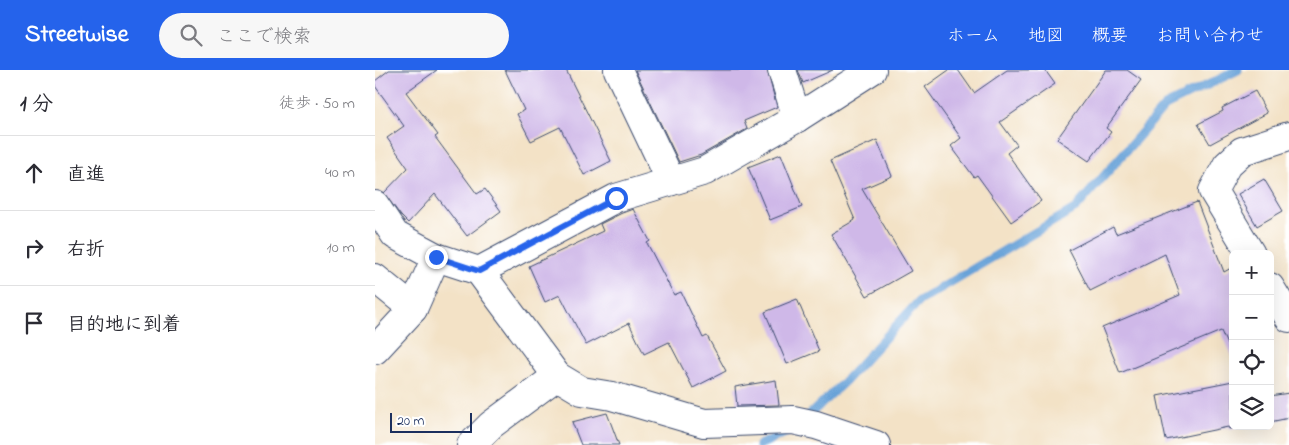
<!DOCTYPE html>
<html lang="ja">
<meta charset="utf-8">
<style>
:root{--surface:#fff;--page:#f7f7f7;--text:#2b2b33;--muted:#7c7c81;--line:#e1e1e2;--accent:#2563eb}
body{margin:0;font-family:"Indie Flower","Klee One",sans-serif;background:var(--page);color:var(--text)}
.controls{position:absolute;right:15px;bottom:15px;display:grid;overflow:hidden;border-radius:8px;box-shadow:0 5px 20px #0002}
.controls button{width:45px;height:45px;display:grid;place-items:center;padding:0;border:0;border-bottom:1px solid var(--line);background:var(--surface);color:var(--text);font:25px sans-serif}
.scale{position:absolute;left:15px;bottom:12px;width:82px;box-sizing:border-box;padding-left:5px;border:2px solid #1b2f5e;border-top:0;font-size:14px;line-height:18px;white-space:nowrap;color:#1b2f5e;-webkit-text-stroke:4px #fff;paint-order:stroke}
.stop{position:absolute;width:15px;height:15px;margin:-11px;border:4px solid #2563eb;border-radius:50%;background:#fff}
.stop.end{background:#2563eb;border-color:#fff;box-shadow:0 1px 5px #0008}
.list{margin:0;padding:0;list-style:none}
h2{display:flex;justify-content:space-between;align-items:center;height:65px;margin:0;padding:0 20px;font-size:21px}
h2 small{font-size:16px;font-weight:400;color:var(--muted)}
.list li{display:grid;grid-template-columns:32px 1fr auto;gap:15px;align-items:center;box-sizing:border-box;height:75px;padding:0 20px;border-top:1px solid var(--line)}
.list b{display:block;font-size:19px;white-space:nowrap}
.list em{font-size:16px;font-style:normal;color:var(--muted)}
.icon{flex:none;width:28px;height:28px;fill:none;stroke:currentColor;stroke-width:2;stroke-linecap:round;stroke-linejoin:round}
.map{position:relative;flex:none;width:914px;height:375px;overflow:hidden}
header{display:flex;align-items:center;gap:30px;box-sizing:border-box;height:70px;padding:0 25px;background:var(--accent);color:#fff}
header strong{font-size:24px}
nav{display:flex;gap:28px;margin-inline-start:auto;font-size:18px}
.search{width:350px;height:45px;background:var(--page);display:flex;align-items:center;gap:12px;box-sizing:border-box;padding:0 18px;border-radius:28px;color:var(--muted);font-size:19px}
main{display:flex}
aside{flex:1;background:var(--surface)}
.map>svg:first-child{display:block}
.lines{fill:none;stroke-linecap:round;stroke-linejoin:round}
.stream{stroke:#68a2d8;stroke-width:9}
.building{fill:#cfb8e8}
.minor-casing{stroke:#3b4a6e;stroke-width:30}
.minor{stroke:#fff;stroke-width:28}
.route{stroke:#2563eb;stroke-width:6}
</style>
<header>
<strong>Streetwise</strong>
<div class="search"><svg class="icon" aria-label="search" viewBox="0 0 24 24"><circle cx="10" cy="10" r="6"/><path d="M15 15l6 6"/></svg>ここで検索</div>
<nav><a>ホーム</a><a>地図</a><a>概要</a><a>お問い合わせ</a></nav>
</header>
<main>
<aside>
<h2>1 分<small>徒歩 · 50 m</small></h2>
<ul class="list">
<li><svg class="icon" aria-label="ahead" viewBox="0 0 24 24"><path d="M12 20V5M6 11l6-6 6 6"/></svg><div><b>直進</b></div><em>40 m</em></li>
<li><svg class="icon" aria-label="right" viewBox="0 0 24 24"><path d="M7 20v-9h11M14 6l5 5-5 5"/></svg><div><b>右折</b></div><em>10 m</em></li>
<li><svg class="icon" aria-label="arrive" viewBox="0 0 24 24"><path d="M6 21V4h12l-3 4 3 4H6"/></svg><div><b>目的地に到着</b></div></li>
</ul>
</aside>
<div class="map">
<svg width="914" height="375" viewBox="0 0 914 375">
<rect width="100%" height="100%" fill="#fff"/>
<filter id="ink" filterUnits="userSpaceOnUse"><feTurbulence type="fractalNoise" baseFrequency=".02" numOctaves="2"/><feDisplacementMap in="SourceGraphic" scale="10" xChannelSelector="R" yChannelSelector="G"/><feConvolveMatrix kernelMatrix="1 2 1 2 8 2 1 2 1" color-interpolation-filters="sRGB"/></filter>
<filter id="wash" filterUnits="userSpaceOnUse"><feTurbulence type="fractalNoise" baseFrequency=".0096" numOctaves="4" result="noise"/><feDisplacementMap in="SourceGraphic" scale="20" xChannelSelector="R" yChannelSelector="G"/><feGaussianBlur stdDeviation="1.12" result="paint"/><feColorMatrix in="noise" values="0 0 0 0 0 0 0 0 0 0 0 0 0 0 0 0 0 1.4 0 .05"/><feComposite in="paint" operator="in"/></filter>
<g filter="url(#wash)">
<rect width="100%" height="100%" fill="#f3e2c6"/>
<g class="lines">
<g class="stream">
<polyline points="431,348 470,311 544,231 701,138 790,36 863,0"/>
<polyline points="384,375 417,360"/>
</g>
</g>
<g id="blocks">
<g class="building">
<polygon points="14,0 62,0 31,22 63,65 60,67 102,124 110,119 126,141 92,166 60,124 33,153 26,146 9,123 33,98 12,68 29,56 0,16 0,11"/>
<polygon points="130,0 191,0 236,91 209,105 185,57 156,71 142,44 149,40"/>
<polygon points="260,0 392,0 402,37 369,51 372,59 326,85 304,92"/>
<polygon points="423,0 458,0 428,13"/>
<polygon points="574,0 583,0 599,23 632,0 670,0 680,14 625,52 642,75 632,83 666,131 636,152 602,105 599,107 576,76 586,68 550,17"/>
<polygon points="731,0 752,0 766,10 731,58 736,62 714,91 682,69"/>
<polygon points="880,21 892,43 835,74 823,54 848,41 847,38"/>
<polygon points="502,70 517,106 487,119 536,201 492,226 456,164 480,150 455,91"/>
<polygon points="406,84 427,137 395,150 373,97"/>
<polygon points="889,109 908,141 882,156 863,124"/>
<polygon points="822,132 849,202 858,197 858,288 846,261 745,303 727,258 805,225 790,184 715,221 694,180 738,157 741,164"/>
<polygon points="258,139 275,171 272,173 299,225 306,222 328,268 332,266 351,301 318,318 294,272 269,284 254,253 211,275 185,225 170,232 154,196 228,161 225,154 247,143"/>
<polygon points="422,229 444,281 412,294 390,242"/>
<polygon points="401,310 404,335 362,336 360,317"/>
<polygon points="858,311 858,356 869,356 854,359 853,357 791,370 782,326"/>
<polygon points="914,323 914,348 895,352 895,326"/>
<polygon points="232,343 244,375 206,375 197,352"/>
</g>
</g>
</g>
<g filter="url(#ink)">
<use href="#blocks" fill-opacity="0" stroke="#3b4a6e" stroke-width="1"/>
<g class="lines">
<defs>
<g id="minor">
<polyline points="243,0 296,111"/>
<polyline points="407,0 422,48"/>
<polyline points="0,135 20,165 61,187 104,201 182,306 207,321 237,326 329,353 418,350 441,355 501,375"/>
<polyline points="876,184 838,121 852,95 867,81 914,66"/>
<polyline points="104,201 241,128 330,101 422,48 497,0"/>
<polyline points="0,208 38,239"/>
<polyline points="895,217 914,248"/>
<polyline points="0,280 38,239 61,187"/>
<polyline points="96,375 116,355 182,306"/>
</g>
</defs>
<use href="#minor" class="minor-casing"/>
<use href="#minor" class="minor"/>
</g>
</g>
<g class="lines" filter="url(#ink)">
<polyline class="route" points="61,187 104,201 241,128"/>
</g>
</svg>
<div class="controls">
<button>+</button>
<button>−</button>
<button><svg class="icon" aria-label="locate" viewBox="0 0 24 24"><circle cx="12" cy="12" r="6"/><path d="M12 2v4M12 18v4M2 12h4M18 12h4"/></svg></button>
<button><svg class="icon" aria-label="layers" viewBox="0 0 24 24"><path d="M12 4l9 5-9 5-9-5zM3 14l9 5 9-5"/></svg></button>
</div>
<div class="scale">20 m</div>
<div class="stop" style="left:241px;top:128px"></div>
<div class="stop end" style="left:61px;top:187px"></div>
</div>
</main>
